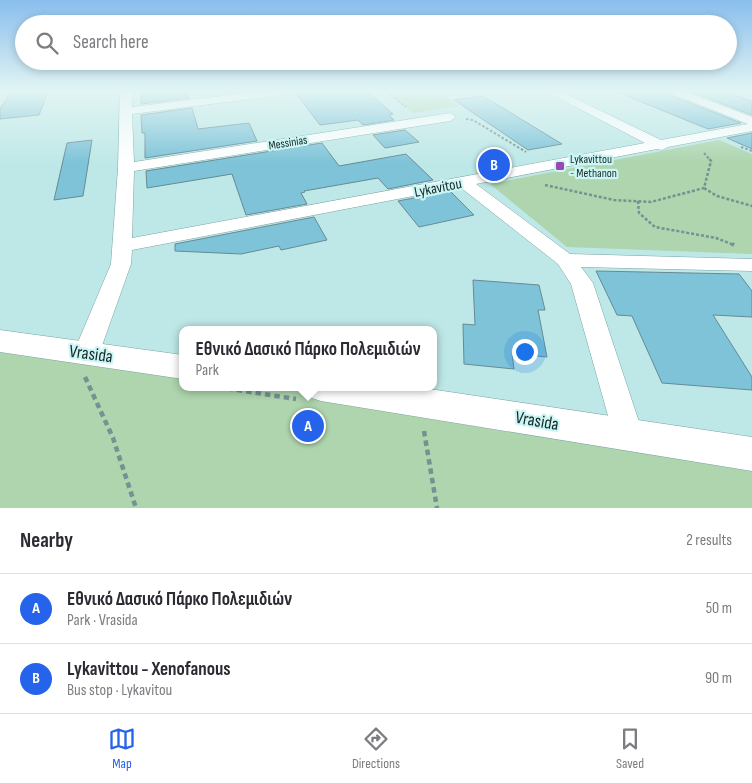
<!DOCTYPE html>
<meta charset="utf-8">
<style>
:root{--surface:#fff;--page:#f7f7f7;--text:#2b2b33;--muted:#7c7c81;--line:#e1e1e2;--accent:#2563eb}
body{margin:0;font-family:"Sofia Sans Condensed",sans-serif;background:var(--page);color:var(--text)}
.you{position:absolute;left:524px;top:351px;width:18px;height:18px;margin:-12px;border:4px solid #fff;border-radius:50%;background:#1a73e8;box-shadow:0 0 0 8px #1a73e833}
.badge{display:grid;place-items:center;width:32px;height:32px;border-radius:50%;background:var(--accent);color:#fff;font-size:16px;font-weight:700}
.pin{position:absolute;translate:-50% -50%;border:2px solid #fff;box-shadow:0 1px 5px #0006}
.popup{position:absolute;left:179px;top:326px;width:258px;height:65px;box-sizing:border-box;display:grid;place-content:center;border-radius:10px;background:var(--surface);filter:drop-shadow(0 1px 4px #0005);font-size:16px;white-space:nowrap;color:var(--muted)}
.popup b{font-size:19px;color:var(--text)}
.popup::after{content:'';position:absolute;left:50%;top:100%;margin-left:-10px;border:10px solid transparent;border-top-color:var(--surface)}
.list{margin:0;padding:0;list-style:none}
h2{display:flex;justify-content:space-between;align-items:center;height:65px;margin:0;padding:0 20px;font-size:21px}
h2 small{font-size:16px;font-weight:400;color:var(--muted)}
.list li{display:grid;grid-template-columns:32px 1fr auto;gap:15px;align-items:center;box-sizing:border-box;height:70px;padding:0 20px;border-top:1px solid var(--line)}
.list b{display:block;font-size:19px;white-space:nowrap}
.list p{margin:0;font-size:16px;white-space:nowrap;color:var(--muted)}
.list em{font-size:16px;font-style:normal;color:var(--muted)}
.icon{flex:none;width:28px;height:28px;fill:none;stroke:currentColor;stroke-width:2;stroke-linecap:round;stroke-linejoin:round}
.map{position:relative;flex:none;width:752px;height:508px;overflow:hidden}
.search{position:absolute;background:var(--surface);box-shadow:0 2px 8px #0003;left:15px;right:15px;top:15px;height:55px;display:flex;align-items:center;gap:12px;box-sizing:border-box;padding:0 18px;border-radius:28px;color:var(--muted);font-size:19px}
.sheet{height:205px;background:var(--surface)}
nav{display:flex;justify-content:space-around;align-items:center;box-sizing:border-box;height:70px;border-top:1px solid var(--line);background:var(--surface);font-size:14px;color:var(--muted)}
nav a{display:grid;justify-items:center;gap:2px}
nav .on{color:var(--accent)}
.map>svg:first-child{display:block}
.green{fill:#aed5ae}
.building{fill:#7ec3d8;stroke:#668a96}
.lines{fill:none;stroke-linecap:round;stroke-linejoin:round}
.minor-casing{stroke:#7ca4a3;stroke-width:1}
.tertiary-casing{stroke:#7ca4a3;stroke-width:1}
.path-far3{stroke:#739291;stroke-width:2;stroke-dasharray:2.5 2;stroke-linecap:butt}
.path-far2{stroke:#739291;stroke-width:2.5;stroke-dasharray:3 2;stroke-linecap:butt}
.path-far1{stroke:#739291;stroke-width:4;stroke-dasharray:4.5 2.5;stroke-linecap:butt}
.path{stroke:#739291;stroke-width:4.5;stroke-dasharray:5.5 4;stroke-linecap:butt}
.minor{fill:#fff;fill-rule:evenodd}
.tertiary{fill:#fff;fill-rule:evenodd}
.poi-dot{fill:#9d46b2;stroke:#cbf6f5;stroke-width:2}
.labels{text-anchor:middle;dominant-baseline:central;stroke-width:4.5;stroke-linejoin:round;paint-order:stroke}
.far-street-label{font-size:12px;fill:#172827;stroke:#cbf6f5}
.far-poi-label{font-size:12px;fill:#172827;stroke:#cbf6f5;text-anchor:start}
.street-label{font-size:15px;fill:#172827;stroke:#cbf6f5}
.near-street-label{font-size:18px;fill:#172827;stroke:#cbf6f5}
</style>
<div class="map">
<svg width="752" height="508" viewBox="0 0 752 508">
<rect width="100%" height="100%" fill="#bee8e7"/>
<g class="green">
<polygon points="387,92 437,92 458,106 414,113"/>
<polygon points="719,140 752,154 752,254 567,247 490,184"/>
<polygon points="0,347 183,368 183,387 343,387 752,448 752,508 0,508"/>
</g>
<g class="building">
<polygon points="11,92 48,92 39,115 0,119 0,109"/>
<polygon points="141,92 187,92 189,98 141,104"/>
<polygon points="295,92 368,92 393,114 389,115 394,120 363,125 358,120 320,125"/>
<polygon points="617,92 669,92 672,96 741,123 708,129"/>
<polygon points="692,92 725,92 752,101 752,115"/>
<polygon points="483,96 562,144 528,150 454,100"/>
<polygon points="192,108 198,129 249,123 257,141 145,158 145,133 142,133 141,115"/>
<polygon points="405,130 419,142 385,148 373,135"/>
<polygon points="752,133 752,149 727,138"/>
<polygon points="92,140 83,196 54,200 67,143"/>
<polygon points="322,143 339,166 406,154 433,180 388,189 378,178 304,191 305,192 301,193 307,204 246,215 232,174 147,188 146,171"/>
<polygon points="450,191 474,215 419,227 398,201"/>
<polygon points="314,217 327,240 281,250 279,246 241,254 175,251 175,244"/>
<polygon points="596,271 739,274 752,291 752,317 713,315 752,377 752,390 662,383 632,316 617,315"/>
<polygon points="473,280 539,285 545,310 538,310 547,357 512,354 514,369 464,364 463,324 475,325"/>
</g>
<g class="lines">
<defs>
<polygon id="minor" points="120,92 132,92 132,107 254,92 288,92 282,95 132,114 134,162 450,113 456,117 450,121 134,171 132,238 645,143 547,92 562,92 661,140 748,124 673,94 671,92 687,92 752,117 752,131 668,147 662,150 657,149 476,184 570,254 752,259 752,271 581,267 593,283 644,437 640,446 629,450 618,446 614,437 571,284 558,264 460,187 132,250 131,264 99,354 95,361 86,363 77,361 73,354 111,264 118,168"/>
<g id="tertiary">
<polygon points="0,330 183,355 183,379 0,352"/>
<polygon points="304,387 416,387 752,437 752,471 321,401 309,397"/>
</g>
</defs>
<use href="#minor" class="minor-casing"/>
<use href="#tertiary" class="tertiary-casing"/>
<g class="path-far3">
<polyline points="387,92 406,107"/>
<polyline points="466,119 473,120 526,152"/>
<polyline points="741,147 752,151"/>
<polyline points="704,153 709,159"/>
</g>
<g class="path-far2">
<polyline points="545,185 614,200 651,202 704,188 711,161 708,157"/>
<polyline points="704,188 717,196 752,206"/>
<polyline points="638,201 639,213 655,227 716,238 734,245"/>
</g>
<polyline class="path-far1" points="732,244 734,245"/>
<g class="path">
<polyline points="85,377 113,438 136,508"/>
<polyline points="218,387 296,399"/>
<polyline points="424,431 437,508"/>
</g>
<use href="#minor" class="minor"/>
<use href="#tertiary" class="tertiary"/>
</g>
<linearGradient id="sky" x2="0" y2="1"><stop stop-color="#89beed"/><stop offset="0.56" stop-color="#e2f5f4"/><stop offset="1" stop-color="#e2f5f4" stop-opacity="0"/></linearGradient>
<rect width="752" height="163" fill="url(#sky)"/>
<rect class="poi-dot" x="555" y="161" width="10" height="10" rx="2.5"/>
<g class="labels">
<g class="far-street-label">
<text transform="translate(288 143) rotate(-9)">Messinias</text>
</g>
<g class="far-poi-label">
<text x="570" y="159">Lykavittou<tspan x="570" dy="14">- Methanon</tspan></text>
</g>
<g class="street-label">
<text transform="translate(438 188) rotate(-11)">Lykavitou</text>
</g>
<g class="near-street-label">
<text transform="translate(91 354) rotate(8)">Vrasida</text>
<text transform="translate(537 421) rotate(10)">Vrasida</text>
</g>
</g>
</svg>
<div class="you"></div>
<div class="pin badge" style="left:308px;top:426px">A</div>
<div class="popup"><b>Εθνικό Δασικό Πάρκο Πολεμιδιών</b>Park</div>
<div class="pin badge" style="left:494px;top:165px">B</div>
<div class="search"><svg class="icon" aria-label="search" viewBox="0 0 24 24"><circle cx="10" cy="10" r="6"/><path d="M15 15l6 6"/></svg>Search here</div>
</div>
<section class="sheet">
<h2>Nearby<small>2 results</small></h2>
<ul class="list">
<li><span class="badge">A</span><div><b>Εθνικό Δασικό Πάρκο Πολεμιδιών</b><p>Park · Vrasida</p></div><em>50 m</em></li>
<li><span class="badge">B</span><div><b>Lykavittou - Xenofanous</b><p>Bus stop · Lykavitou</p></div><em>90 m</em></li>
</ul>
</section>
<nav>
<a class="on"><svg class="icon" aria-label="map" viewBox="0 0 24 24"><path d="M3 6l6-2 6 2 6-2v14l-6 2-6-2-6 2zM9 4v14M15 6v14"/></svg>Map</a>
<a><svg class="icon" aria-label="directions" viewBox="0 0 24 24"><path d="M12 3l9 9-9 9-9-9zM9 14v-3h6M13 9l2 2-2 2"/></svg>Directions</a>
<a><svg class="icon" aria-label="saved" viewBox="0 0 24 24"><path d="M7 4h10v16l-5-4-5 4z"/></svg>Saved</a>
</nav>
